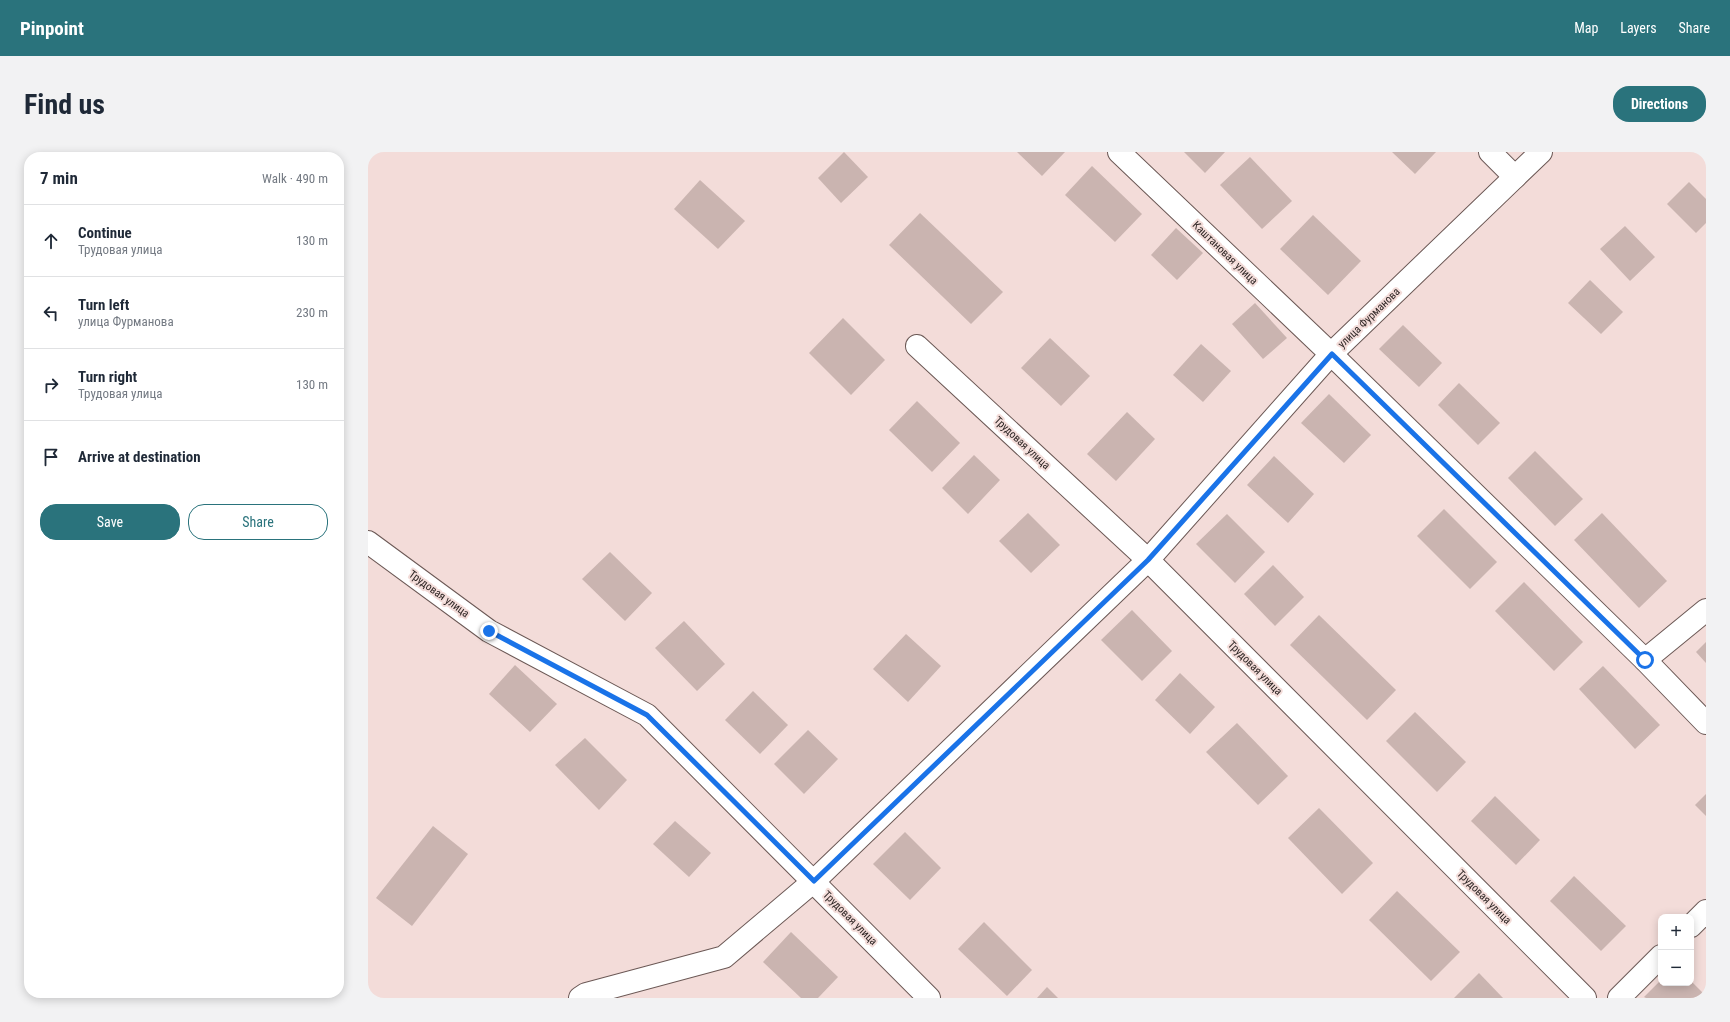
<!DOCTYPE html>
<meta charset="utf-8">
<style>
:root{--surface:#fff;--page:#f2f2f3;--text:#1f2937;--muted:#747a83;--line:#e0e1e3;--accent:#2a737c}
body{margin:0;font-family:"Roboto Condensed",sans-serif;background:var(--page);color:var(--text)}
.controls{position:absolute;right:12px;bottom:12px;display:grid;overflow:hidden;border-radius:8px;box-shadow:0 2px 10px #0003}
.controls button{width:36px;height:36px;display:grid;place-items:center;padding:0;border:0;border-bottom:1px solid var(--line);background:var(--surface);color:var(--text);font:20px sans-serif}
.stop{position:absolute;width:12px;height:12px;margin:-9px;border:3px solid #1a73e8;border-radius:50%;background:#fff}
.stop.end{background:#1a73e8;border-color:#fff;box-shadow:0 1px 4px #0008}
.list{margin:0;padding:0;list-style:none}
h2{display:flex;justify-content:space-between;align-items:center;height:52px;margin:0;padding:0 16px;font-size:17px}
h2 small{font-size:13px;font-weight:400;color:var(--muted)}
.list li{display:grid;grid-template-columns:26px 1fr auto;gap:12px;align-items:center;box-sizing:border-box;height:72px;padding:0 16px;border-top:1px solid var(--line)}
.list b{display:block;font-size:15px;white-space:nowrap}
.list p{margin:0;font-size:13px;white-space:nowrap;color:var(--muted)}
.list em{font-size:13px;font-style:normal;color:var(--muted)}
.actions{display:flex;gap:8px;padding:12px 16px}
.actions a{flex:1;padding:9px 0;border:1px solid var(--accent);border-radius:16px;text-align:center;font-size:14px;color:var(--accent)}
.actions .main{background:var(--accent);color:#fff}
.icon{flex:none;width:22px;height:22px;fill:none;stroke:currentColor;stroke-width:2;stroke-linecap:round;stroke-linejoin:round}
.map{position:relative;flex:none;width:1338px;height:846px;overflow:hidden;border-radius:16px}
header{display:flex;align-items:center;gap:24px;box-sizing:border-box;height:56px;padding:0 20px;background:var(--accent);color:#fff}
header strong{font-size:19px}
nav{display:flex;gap:22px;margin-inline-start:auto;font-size:14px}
.intro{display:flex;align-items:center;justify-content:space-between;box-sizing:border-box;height:96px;padding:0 24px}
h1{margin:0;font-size:28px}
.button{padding:10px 18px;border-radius:16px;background:var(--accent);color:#fff;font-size:14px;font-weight:700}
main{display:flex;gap:24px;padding:0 24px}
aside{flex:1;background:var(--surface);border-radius:16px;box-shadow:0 2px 10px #0003}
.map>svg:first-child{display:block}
.building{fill:#cab4b0}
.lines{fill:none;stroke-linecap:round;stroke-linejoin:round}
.minor-casing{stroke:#6b5855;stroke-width:24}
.minor{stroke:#fff;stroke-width:22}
.route{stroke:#1a73e8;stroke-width:5}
.labels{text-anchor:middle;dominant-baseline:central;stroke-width:4;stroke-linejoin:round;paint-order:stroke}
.street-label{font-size:11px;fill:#2d2524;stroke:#f3dcd9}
</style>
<header>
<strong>Pinpoint</strong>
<nav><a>Map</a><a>Layers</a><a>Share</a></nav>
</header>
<div class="intro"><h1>Find us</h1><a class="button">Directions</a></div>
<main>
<aside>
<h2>7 min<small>Walk · 490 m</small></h2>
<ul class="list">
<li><svg class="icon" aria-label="ahead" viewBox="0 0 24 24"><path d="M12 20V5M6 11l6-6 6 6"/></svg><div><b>Continue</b><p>Трудовая улица</p></div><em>130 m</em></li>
<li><svg class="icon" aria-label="left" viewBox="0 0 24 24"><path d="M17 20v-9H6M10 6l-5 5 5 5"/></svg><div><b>Turn left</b><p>улица Фурманова</p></div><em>230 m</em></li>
<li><svg class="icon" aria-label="right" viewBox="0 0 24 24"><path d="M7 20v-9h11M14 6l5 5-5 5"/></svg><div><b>Turn right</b><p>Трудовая улица</p></div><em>130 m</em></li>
<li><svg class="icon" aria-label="arrive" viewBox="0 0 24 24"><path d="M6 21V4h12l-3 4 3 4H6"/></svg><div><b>Arrive at destination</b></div></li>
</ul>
<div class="actions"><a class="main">Save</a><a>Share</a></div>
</aside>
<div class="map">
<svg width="1338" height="846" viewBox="0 0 1338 846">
<rect width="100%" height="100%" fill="#f3dcd9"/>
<g class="building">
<polygon points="476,0 500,25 473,51 450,26"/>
<polygon points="649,0 697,0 674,24"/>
<polygon points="816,0 857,0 837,21"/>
<polygon points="1024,0 1068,0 1047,22"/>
<polygon points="882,5 924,49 894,77 852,33"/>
<polygon points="724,14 774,62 747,90 697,43"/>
<polygon points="332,28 377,69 350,97 306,57"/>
<polygon points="1321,30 1338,47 1338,71 1328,81 1299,52"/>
<polygon points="552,61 635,140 603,172 521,93"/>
<polygon points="945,63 993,109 960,143 912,97"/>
<polygon points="1257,74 1287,105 1262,129 1232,97"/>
<polygon points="808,76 835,101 809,128 783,103"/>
<polygon points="1222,128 1255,160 1233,182 1200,151"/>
<polygon points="887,151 919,186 895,207 864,172"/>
<polygon points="475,166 517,208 483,243 441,201"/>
<polygon points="1035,173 1074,211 1051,235 1011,197"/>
<polygon points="682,186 722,224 693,254 653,216"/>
<polygon points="833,192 863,219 835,250 805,223"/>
<polygon points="1091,231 1132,271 1110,293 1070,253"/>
<polygon points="961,242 1003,283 976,311 933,271"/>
<polygon points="549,249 592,291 564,320 521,278"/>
<polygon points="759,260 787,287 748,329 719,302"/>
<polygon points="1167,299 1215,347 1187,374 1140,326"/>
<polygon points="606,303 632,328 600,362 574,336"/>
<polygon points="906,304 946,342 920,371 879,333"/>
<polygon points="1076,357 1129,410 1102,437 1049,384"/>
<polygon points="660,361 692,393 663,421 631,389"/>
<polygon points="1234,361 1299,429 1271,456 1206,388"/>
<polygon points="859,362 897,400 867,431 828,392"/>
<polygon points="242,400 284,441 257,469 214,427"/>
<polygon points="905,413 936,445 907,474 876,442"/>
<polygon points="1156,430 1215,490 1186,519 1127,459"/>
<polygon points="764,458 804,499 774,529 733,488"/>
<polygon points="951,463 1028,538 999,568 922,493"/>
<polygon points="316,469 357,512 329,539 287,496"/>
<polygon points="538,482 573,514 540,550 505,517"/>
<polygon points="1338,490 1338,511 1328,500"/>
<polygon points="147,513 189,552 162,580 121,542"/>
<polygon points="1235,514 1292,573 1267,597 1211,537"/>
<polygon points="812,521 847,555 822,582 787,548"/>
<polygon points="385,539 420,573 392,602 357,568"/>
<polygon points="1047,560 1098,610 1069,640 1018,589"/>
<polygon points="869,571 920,624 890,653 838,600"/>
<polygon points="440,578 470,607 436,642 406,612"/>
<polygon points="217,586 259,628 231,658 187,613"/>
<polygon points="1338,642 1338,664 1327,653"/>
<polygon points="1127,644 1172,688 1148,713 1103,669"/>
<polygon points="951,656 1005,711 974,742 920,686"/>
<polygon points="307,669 343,701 321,725 285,692"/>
<polygon points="65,674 100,702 44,774 8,746"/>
<polygon points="537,680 573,716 542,748 505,712"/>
<polygon points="1206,724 1258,774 1233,799 1182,749"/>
<polygon points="1029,739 1092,800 1063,829 1001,768"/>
<polygon points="616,770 664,818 639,844 590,797"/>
<polygon points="423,780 470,825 450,846 433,846 395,810"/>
<polygon points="1111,821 1135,846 1086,846"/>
<polygon points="1293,828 1293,831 1323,831 1323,829 1338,844 1338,846 1278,846 1276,845"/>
<polygon points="679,835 690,846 669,846"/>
</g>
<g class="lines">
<defs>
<g id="minor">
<polyline points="751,0 963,202 1277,508 1338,571"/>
<polyline points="1122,0 1147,25"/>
<polyline points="549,194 780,408 1217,846"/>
<polyline points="0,390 121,479 279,563 561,846"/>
<polyline points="1277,508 1338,458"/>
<polyline points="1323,774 1338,759"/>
<polyline points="212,846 218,842 356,805 446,729 780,408 963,202 1173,0"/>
<polyline points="1251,846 1293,804"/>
</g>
</defs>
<use href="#minor" class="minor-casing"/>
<use href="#minor" class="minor"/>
</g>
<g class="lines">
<polyline class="route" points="121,479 279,563 446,729 780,408 964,202 1277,508"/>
</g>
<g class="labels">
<g class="street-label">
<text transform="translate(857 101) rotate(44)">Каштановая улица</text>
<text transform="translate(1001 166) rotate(-44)">улица Фурманова</text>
<text transform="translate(654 291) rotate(43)">Трудовая улица</text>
<text transform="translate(71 442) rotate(36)">Трудовая улица</text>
<text transform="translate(887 516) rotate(45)">Трудовая улица</text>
<text transform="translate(1116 745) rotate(45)">Трудовая улица</text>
<text transform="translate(482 766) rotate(45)">Трудовая улица</text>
</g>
</g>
</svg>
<div class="controls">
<button>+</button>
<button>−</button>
</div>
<div class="stop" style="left:1277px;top:508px"></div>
<div class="stop end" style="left:121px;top:479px"></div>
</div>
</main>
